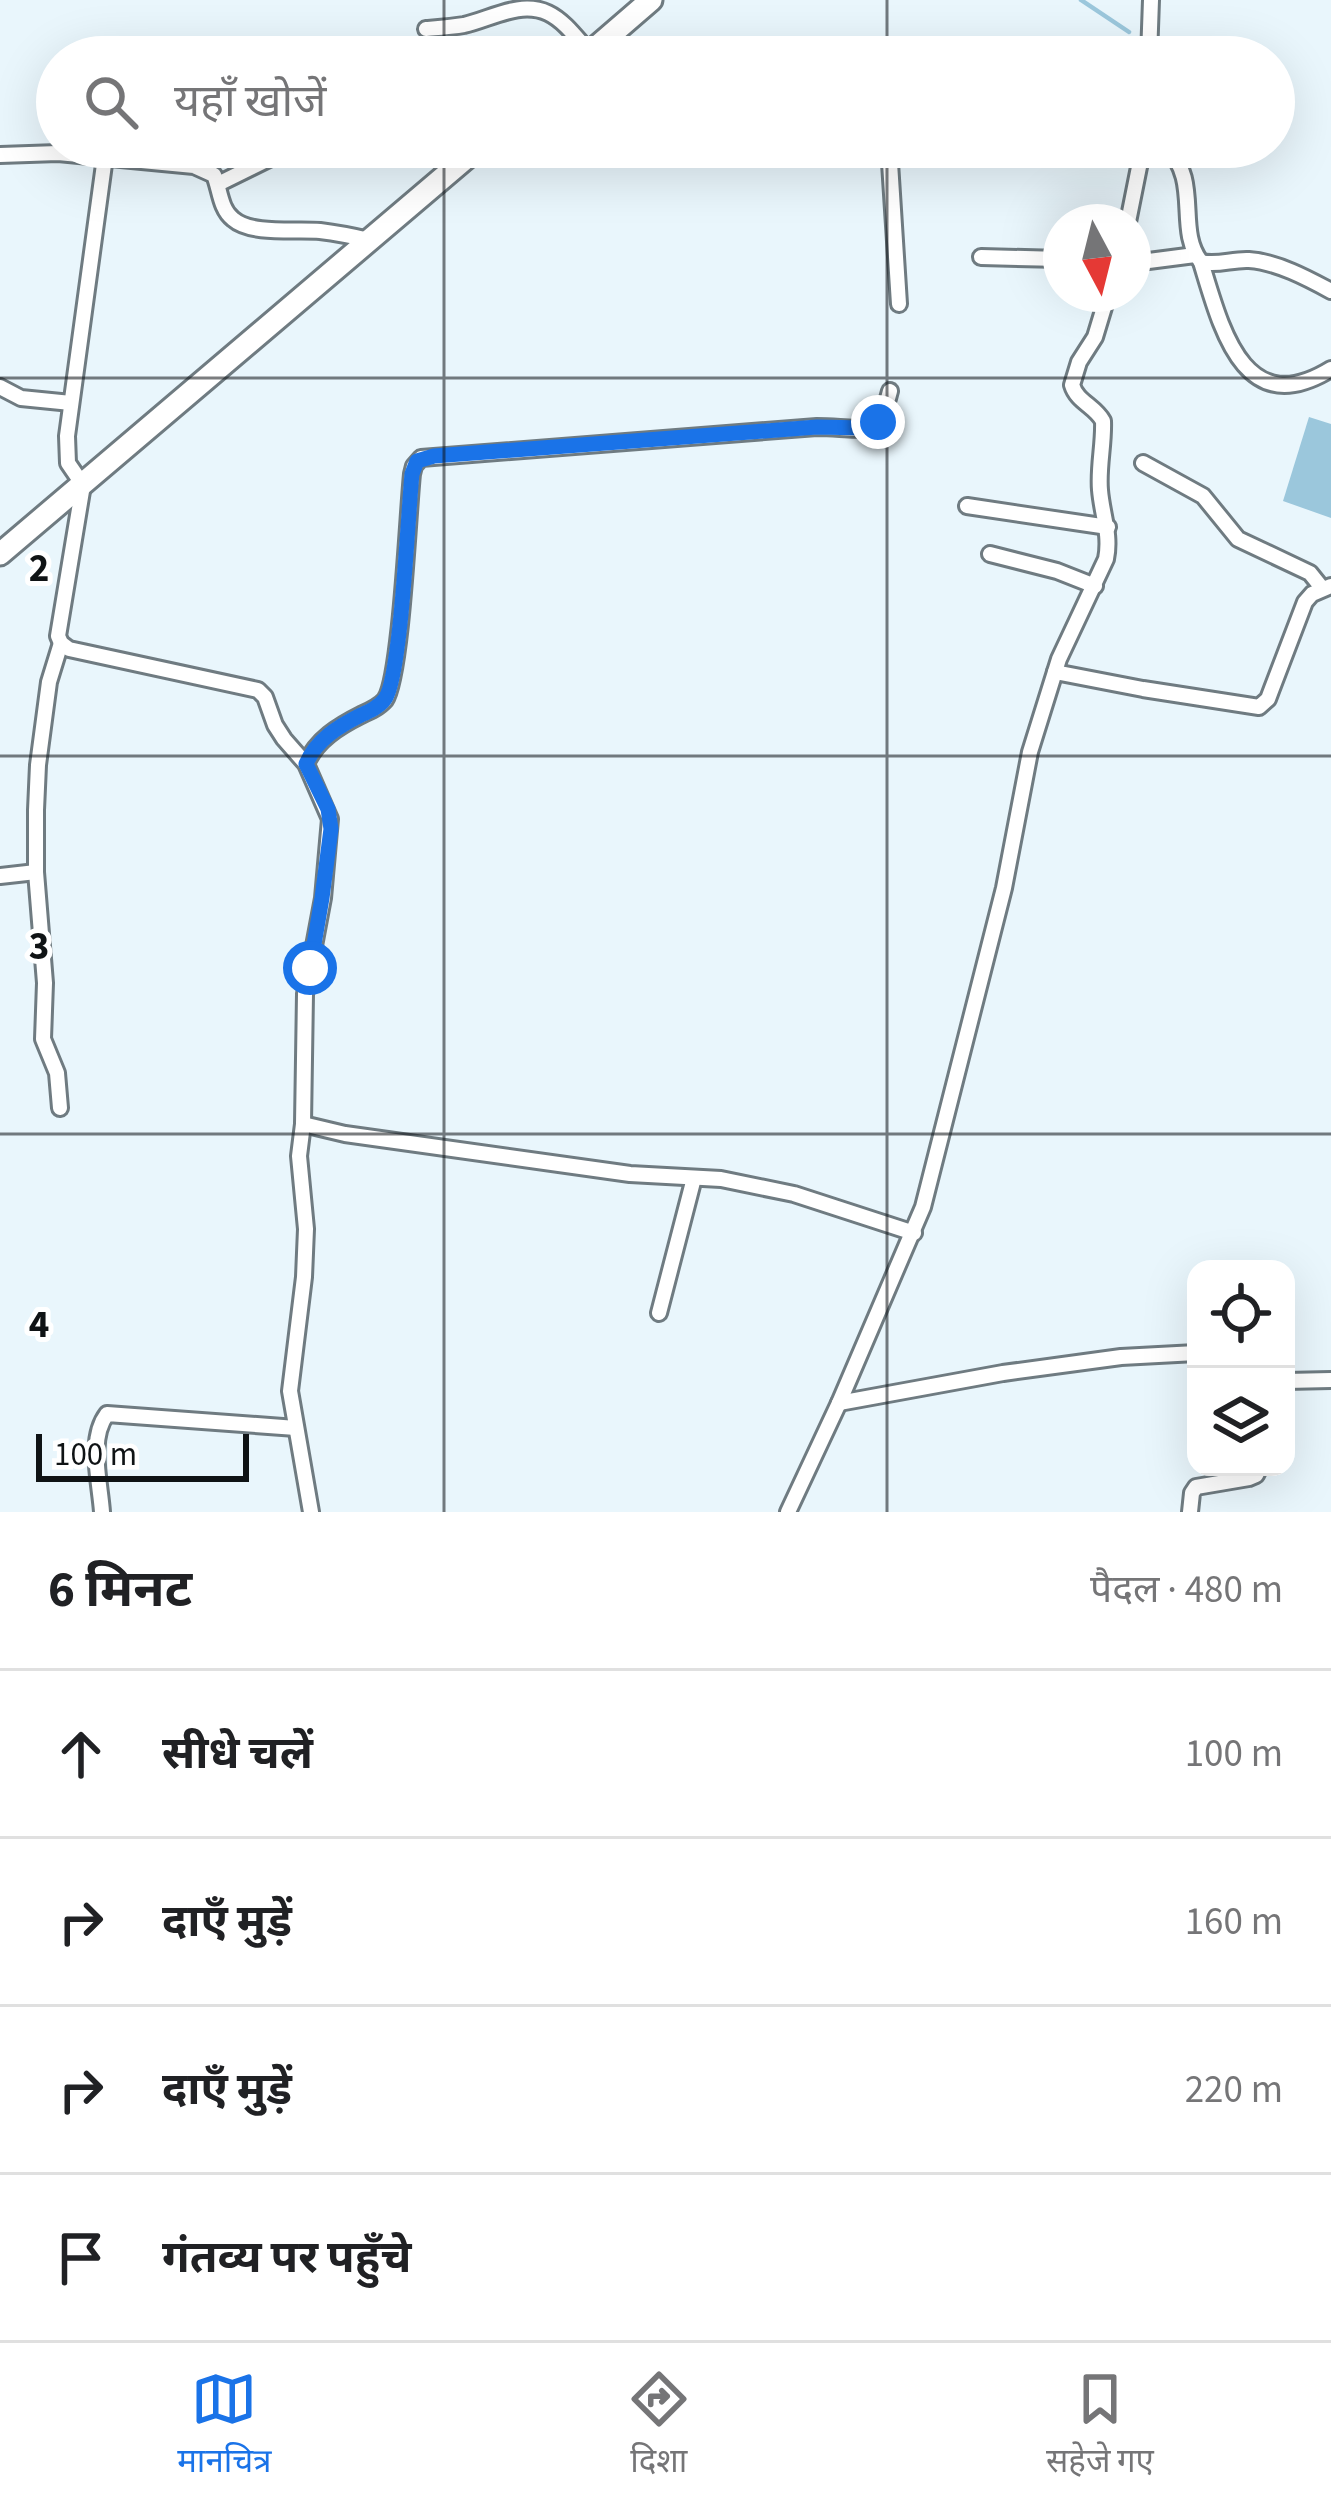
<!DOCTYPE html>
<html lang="hi">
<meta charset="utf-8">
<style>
:root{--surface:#fff;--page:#f2f2f2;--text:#202124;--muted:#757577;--line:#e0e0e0;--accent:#1a73e8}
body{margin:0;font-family:"Source Sans 3","Noto Sans Devanagari",sans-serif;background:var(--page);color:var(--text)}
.controls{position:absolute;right:36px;bottom:36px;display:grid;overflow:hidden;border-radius:24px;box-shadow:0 12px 48px #0002}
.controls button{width:108px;height:108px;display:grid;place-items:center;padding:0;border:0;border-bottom:3px solid var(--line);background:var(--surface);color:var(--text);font:60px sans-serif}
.compass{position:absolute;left:1043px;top:204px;width:108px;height:108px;border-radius:50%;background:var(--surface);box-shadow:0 12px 48px #0002;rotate:173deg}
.scale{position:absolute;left:36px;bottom:30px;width:213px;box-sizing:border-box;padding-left:12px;border:6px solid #0f1315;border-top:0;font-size:33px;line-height:42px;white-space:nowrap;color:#0f1315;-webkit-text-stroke:9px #fff;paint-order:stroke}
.stop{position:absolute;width:36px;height:36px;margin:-27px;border:9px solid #1a73e8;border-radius:50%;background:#fff}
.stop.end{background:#1a73e8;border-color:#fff;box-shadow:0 3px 12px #0008}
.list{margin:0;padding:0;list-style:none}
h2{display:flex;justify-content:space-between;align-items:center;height:156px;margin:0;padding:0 48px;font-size:51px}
h2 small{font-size:39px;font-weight:400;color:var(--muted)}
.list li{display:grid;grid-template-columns:78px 1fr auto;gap:36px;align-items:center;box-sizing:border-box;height:168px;padding:0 48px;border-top:3px solid var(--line)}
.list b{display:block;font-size:45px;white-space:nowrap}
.list em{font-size:39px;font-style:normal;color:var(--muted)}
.icon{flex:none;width:66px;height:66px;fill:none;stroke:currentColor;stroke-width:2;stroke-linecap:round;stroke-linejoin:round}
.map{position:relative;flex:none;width:1331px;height:1512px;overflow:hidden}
.search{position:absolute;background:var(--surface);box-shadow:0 12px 48px #0002;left:36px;right:36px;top:36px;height:132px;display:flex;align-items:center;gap:30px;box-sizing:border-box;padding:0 42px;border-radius:66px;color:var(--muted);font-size:45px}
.sheet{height:828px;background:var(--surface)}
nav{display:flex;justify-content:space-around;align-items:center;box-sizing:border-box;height:168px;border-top:3px solid var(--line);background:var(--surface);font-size:33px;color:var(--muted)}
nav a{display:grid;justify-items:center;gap:6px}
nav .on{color:var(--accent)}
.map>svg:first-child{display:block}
.water{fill:#9bc7dc}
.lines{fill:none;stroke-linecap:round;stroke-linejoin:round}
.stream{stroke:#9bc7dc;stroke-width:4.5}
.street-casing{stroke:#6f7b81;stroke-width:20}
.primary-casing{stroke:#6f7b81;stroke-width:27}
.street{stroke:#fff;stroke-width:14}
.primary{stroke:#fff;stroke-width:21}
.route{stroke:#1a73e8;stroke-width:15}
.grid{fill:none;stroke:#0f1315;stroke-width:3;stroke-opacity:0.55}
.grid-label{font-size:39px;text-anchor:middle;font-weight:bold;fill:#0f1315;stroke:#fff;stroke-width:10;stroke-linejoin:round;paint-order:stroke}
</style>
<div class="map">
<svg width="1331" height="1512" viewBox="0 0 1331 1512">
<rect width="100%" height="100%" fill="#e9f6fc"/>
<polygon class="water" points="1309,417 1331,424 1331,518 1283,501"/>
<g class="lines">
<polyline class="stream" points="1081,0 1129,32"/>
<defs>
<g id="street">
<path d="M426 29C438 28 452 27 464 25 491 19 520 0 548 13 565 21 578 40 590 53"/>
<polyline points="996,57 1005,57"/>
<polyline points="1149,57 1151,0"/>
<polyline points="889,147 899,304"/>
<path d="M1166 147C1202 181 1175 229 1201 262 1218 266 1232 259 1249 260 1277 262 1307 278 1331 291"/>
<path d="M0 155 58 153 194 166 214 175C220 189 220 209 233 219 251 235 296 229 320 231 336 233 352 236 369 240"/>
<polyline points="105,157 67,436 68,463 83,485 58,636 61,643 69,649 258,690 265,697 275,725 284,739 306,764 330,819 323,898 305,994 303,1124 299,1156 306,1229 304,1277 290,1391 311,1512"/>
<polyline points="218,184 293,147"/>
<polyline points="1128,222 1143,147"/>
<polyline points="981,257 1061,259"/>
<path d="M1201 262C1221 327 1243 423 1331 369"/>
<polyline points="1133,263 1195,255"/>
<polyline points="0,387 21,398 71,403"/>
<polyline points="1143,463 1203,496 1238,539 1310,573 1322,588"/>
<polyline points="967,506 1108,527"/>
<polyline points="990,554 1057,571 1095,586"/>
<polyline points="1055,672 1143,689 1259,707 1268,699 1271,691 1305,602 1312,594 1331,586"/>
<path d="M306 764C316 740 339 726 361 715 370 711 379 707 385 700 401 678 408 512 412 474L414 466 421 458 817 427C860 427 878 441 890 391"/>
<polyline points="0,876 36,872"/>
<polyline points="60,1108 57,1073 43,1039 45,983 36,872 36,810 38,765 49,682 61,643"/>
<polyline points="303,1124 345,1134 630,1174 721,1179 794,1194 914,1233"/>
<polyline points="659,1313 694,1178"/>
<polyline points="1286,1381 1331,1380"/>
<polyline points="839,1403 1003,1373 1121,1357 1196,1353"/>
<path d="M102 1512C100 1482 88 1439 107 1414L296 1428"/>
<path d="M788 1512 839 1403 923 1207 1004 888 1030 752 1059 659 1106 559C1111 534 1102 515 1100 490 1098 467 1104 444 1103 421 1095 406 1077 402 1072 385L1079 362 1095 337 1108 294"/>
<polyline points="1190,1512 1192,1493 1196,1487 1249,1478 1256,1475 1260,1467"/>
</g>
<g id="primary">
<polyline points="585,57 651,0"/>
<polyline points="0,554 479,147"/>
</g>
</defs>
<use href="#street" class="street-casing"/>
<use href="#primary" class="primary-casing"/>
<use href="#street" class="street"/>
<use href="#primary" class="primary"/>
</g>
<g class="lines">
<path class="route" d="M310 968 322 898 331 829 328 809 306 764C316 740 339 726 361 715 370 711 379 707 385 699 401 678 408 512 412 474L417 461 434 456 817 427 864 428 878 422"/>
</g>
<path class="grid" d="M444 0V57M887 0V57M444 147V1512M887 147V1512M0 378H1331M0 756H1331M0 1134H1331"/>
<g class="grid-label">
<text x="39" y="581">2</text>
<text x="39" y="959">3</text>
<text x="39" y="1337">4</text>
</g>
</svg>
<div class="controls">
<button><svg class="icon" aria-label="locate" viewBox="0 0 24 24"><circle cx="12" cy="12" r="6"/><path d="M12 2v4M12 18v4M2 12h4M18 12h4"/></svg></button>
<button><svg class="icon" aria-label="layers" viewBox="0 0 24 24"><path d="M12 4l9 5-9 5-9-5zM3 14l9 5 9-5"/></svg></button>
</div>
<svg class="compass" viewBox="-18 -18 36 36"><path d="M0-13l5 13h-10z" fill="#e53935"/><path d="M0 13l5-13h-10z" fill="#757577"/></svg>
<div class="scale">100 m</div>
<div class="stop" style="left:310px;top:968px"></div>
<div class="stop end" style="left:878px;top:422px"></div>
<div class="search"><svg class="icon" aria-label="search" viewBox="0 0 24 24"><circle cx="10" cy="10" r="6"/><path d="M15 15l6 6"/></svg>यहाँ खोजें</div>
</div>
<section class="sheet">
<h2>6 मिनट<small>पैदल · 480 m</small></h2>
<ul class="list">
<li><svg class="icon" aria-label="ahead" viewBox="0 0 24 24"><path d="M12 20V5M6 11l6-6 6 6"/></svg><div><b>सीधे चलें</b></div><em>100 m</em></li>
<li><svg class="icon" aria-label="right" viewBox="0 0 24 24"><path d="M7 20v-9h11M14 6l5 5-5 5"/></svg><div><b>दाएँ मुड़ें</b></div><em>160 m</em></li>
<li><svg class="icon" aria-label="right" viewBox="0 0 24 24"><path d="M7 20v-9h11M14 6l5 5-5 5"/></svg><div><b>दाएँ मुड़ें</b></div><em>220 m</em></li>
<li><svg class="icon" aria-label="arrive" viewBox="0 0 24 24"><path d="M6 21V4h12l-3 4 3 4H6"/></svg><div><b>गंतव्य पर पहुँचे</b></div></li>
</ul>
</section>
<nav>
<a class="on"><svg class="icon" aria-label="map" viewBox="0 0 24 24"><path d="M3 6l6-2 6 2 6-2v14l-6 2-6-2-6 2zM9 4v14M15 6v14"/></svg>मानचित्र</a>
<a><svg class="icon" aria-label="directions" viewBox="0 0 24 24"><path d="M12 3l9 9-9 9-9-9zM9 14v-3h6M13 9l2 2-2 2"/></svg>दिशा</a>
<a><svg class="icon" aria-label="saved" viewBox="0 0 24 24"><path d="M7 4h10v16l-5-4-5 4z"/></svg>सहेजे गए</a>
</nav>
